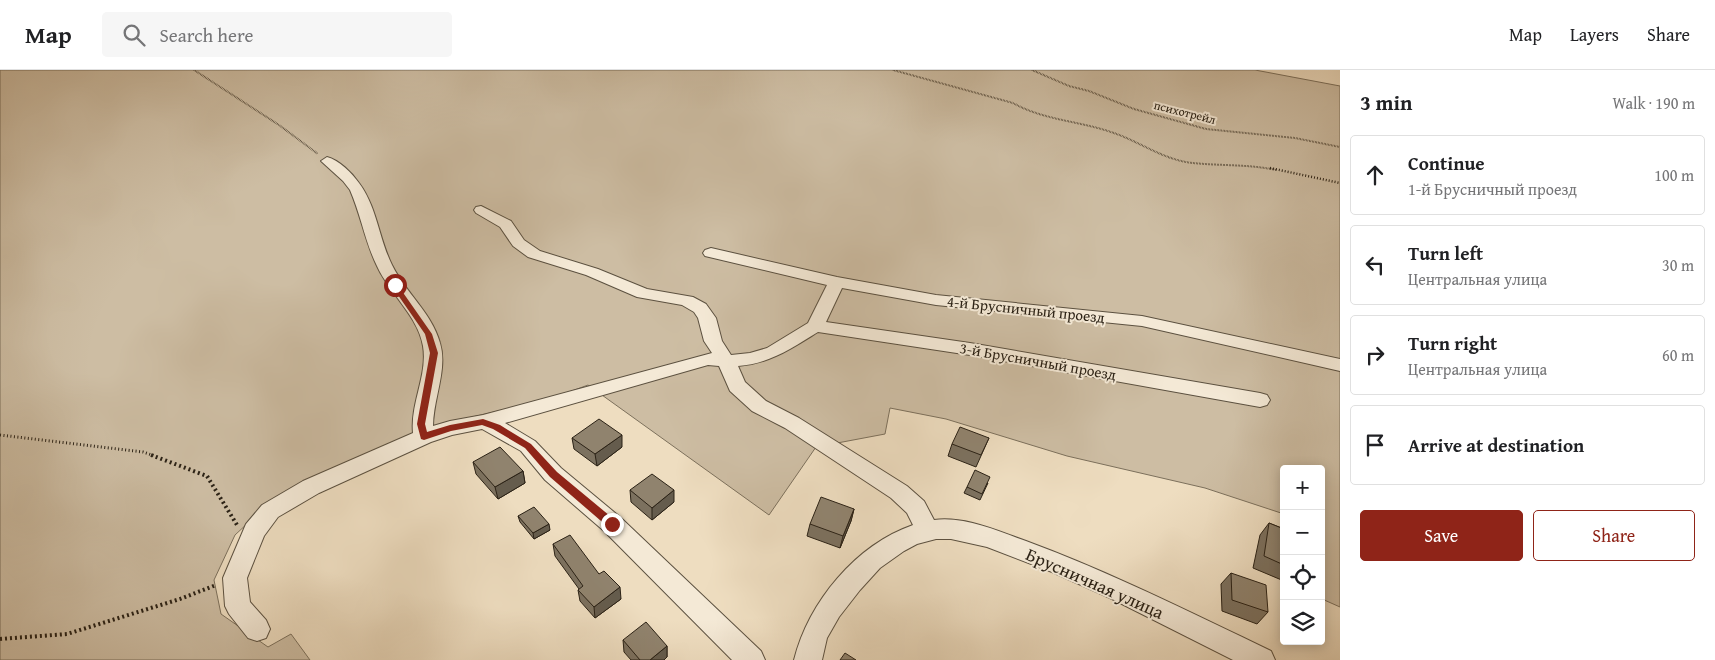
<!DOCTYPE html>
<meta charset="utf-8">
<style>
:root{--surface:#fff;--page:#f6f6f6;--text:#202124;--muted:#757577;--line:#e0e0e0;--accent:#8f2418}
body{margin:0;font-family:"Gentium Book Plus",serif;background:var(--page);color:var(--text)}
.controls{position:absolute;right:15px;bottom:15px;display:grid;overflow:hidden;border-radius:5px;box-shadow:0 2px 12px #0003}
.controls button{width:45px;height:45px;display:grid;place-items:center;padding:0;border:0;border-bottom:1px solid var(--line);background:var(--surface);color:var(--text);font:25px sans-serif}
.stop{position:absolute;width:15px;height:15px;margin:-11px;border:4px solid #8f2418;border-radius:50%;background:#fff}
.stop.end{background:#8f2418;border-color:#fff;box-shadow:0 1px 5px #0008}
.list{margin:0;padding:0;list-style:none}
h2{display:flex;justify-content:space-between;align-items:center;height:65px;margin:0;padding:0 20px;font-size:21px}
h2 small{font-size:16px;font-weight:400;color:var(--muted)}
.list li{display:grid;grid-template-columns:32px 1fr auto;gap:15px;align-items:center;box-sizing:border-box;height:80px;margin:0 10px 10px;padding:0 10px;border:1px solid var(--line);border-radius:5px}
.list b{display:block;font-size:19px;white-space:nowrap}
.list p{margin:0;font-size:16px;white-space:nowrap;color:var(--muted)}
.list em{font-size:16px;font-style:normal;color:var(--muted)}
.actions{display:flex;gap:10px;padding:15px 20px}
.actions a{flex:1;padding:11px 0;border:1px solid var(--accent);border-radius:5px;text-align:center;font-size:18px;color:var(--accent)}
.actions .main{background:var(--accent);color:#fff}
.icon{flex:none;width:28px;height:28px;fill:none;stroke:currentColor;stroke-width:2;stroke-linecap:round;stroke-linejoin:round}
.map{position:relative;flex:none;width:1340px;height:590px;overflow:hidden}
header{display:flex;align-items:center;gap:30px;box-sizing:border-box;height:70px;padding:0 25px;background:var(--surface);border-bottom:1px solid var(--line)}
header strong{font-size:24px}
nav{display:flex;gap:28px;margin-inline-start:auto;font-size:18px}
.search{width:350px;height:45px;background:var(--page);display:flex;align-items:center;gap:12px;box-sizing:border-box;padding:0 18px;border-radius:5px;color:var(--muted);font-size:19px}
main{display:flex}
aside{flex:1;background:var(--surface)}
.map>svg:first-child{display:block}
.green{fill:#cdbda3;stroke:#7c705c}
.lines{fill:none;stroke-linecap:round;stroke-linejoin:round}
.minor-casing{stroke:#5c5140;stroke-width:2}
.path-far3{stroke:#2b2216;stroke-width:2;stroke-dasharray:0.5 1;stroke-linecap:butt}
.path-far2{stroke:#2b2216;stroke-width:2.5;stroke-dasharray:1 2;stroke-linecap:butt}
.path-far1{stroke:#2b2216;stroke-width:3;stroke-dasharray:1 2.5;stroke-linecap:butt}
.path{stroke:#2b2216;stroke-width:4;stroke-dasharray:2 3;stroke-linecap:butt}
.minor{fill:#f4e9d6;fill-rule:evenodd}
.wall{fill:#7c715f;stroke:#2b2216}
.shaded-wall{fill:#655c4d;stroke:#2b2216}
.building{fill:#90836e;stroke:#2b2216}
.route{fill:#8f2418}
.labels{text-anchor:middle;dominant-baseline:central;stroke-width:4;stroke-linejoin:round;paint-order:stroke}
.far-street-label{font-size:12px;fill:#2b2216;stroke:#f4e9d6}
.street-label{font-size:15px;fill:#2b2216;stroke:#f4e9d6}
.near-street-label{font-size:18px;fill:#2b2216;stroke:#f4e9d6}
</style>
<header>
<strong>Map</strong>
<div class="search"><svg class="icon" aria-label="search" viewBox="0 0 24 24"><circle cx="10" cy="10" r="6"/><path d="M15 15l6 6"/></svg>Search here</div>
<nav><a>Map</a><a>Layers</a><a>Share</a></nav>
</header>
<main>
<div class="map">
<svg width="1340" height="590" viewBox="0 0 1340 590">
<rect width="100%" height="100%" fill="#eeddc0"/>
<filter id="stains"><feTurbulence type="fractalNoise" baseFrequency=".004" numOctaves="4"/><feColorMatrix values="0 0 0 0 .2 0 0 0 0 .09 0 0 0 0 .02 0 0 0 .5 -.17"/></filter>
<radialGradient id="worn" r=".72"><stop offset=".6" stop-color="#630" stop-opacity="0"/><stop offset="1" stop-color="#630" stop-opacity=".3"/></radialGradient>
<polygon class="green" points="0,0 1255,0 1340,16 1340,537 1322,529 1321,399 1284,399 1284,444 1205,418 1067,386 946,349 890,338 885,364 816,377 769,445 588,315 550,329 442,354 262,440 235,465 214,510 221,544 268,577 291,564 310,590 0,590"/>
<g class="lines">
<defs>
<path id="minor" d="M327 87C339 90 352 103 359 113 377 137 379 169 392 195 405 222 432 243 440 273 448 299 433 329 433 356L450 351 483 345 712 283 704 271 698 248 694 242 682 235 637 227 586 205 528 187 513 176 500 157 476 143 474 140 476 137 481 136 511 151 524 170 540 181 598 199 647 219 693 227 706 234 716 248 722 271 731 285 750 283 767 278 808 253 827 215 705 186 703 183 705 180 711 178 837 207 936 225 1142 246 1340 289V301L1142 256 936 235 842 218 826 252 970 273 1260 323 1267 325 1270 330 1267 335 1260 337 970 285 818 262C792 278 769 294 738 296L745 312 766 331 799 348 907 416 924 431 934 450C965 446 997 461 1026 471 1110 502 1190 542 1271 581L1275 590H1233L1110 528 1052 502 987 477 951 469H936L917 474 904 481 880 498 860 520 839 547 827 568 822 590H794C809 531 856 475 913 455L907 443 891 428 785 358 752 341 730 321 719 296 708 295 505 353 535 371 561 398 620 447 761 581 765 590H732L604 461 545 410 521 381 482 359 452 365 431 372 319 423 278 447 264 466 247 508 250 532 266 550 270 559 266 568 257 571 248 568 229 544 225 536 223 508 246 454 262 435 303 411 413 363C410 333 428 305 423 276 418 246 389 223 377 196 365 172 361 145 350 120L343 111 321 91Z"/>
</defs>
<use href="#minor" class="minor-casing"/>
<g class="path-far3">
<polyline points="194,0 279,55 318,84"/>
<path d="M893 0 1013 33C1043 50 1079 51 1111 62 1139 71 1163 90 1193 93 1221 96 1248 94 1276 100"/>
<polyline points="1032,0 1069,16 1089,21 1134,39 1206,59 1295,68 1340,77"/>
</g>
<polyline class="path-far2" points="1270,98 1340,113"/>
<polyline class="path-far1" points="0,365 143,382 155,386"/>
<g class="path">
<polyline points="151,385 207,406 237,455"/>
<polyline points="0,569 67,564 180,529 216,515"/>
</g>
<use href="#minor" class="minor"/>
</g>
<g class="wall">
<polygon points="572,368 622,377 597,396 574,379"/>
<polygon points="989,368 976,397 948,386 952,374"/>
<polygon points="473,392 523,401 525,413 498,429 476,404"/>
<polygon points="988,413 980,430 964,423 967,417"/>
<polygon points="630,420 674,432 652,450 631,432"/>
<polygon points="854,439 851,451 840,478 807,466 810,454"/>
<polygon points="518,446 550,460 534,469 520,452"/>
<polygon points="1269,453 1284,459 1284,511 1253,498 1260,465"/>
<polygon points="553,474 599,504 621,529 595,548 580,531 578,520 579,519 555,486"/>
<polygon points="1231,503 1268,542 1257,554 1222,541 1221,514"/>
<polygon points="623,570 667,576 667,587 664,590 631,590 624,582"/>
</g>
<g class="shaded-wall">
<polygon points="622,365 622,377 597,396 595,384"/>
<polygon points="523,401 525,413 498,429 495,417"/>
<polygon points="674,420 674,432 652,450 652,438"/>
<polygon points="854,439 851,451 840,478 843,466"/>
<polygon points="549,454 550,460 534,469 533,463"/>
<polygon points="620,517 621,529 595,548 594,537"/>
<polygon points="667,576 667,587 664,590 650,590"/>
</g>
<g class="building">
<polygon points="599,349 622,365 595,384 572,368"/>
<polygon points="960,357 989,368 981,385 952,374"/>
<polygon points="500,377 523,401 495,417 473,392"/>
<polygon points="975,400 990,407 982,424 967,417"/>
<polygon points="652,404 674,420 652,438 630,420"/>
<polygon points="821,427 854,439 843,466 810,454"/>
<polygon points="534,437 549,454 533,463 518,446"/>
<polygon points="1269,453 1284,459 1284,495 1264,486"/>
<polygon points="570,465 599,504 604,501 620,517 594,537 578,520 583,516 553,474"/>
<polygon points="1231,503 1266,515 1268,542 1232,530"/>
<polygon points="646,552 667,576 650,590 640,590 623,570"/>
<polygon points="845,583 856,590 840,590"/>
</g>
<polygon class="route" points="392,214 397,214 432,264 438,283 425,354 427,362 450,355 483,349 500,355 531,374 557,402 616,451 616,457 608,457 550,407 525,378 493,359 482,355 451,361 424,370 421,369 417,354 430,283 425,264 391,215"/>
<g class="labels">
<g class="far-street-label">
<text transform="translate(1185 42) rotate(14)">психотрейл</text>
</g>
<g class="street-label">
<text transform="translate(1026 239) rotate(6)">4-й Брусничный проезд</text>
<text transform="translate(1038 291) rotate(10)">3-й Брусничный проезд</text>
</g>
<g class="near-street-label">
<text transform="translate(1095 513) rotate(24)">Брусничная улица</text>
</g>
</g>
<rect width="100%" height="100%" filter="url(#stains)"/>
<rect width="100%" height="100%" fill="url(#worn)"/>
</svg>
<div class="controls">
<button>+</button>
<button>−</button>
<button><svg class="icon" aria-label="locate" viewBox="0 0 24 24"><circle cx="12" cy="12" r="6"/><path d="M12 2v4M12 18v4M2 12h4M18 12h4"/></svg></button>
<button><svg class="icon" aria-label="layers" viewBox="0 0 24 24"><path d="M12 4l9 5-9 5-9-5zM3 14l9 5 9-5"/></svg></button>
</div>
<div class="stop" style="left:395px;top:215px"></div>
<div class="stop end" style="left:612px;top:454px"></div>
</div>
<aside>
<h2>3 min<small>Walk · 190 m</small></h2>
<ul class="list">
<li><svg class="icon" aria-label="ahead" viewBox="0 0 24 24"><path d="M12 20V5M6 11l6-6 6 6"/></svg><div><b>Continue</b><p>1-й Брусничный проезд</p></div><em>100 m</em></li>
<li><svg class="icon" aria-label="left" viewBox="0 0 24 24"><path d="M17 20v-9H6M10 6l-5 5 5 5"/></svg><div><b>Turn left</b><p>Центральная улица</p></div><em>30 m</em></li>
<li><svg class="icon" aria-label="right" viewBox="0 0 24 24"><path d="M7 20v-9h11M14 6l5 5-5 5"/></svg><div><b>Turn right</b><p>Центральная улица</p></div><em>60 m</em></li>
<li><svg class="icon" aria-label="arrive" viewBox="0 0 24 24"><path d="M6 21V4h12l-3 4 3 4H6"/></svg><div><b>Arrive at destination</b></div></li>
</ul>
<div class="actions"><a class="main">Save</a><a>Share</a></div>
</aside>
</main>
